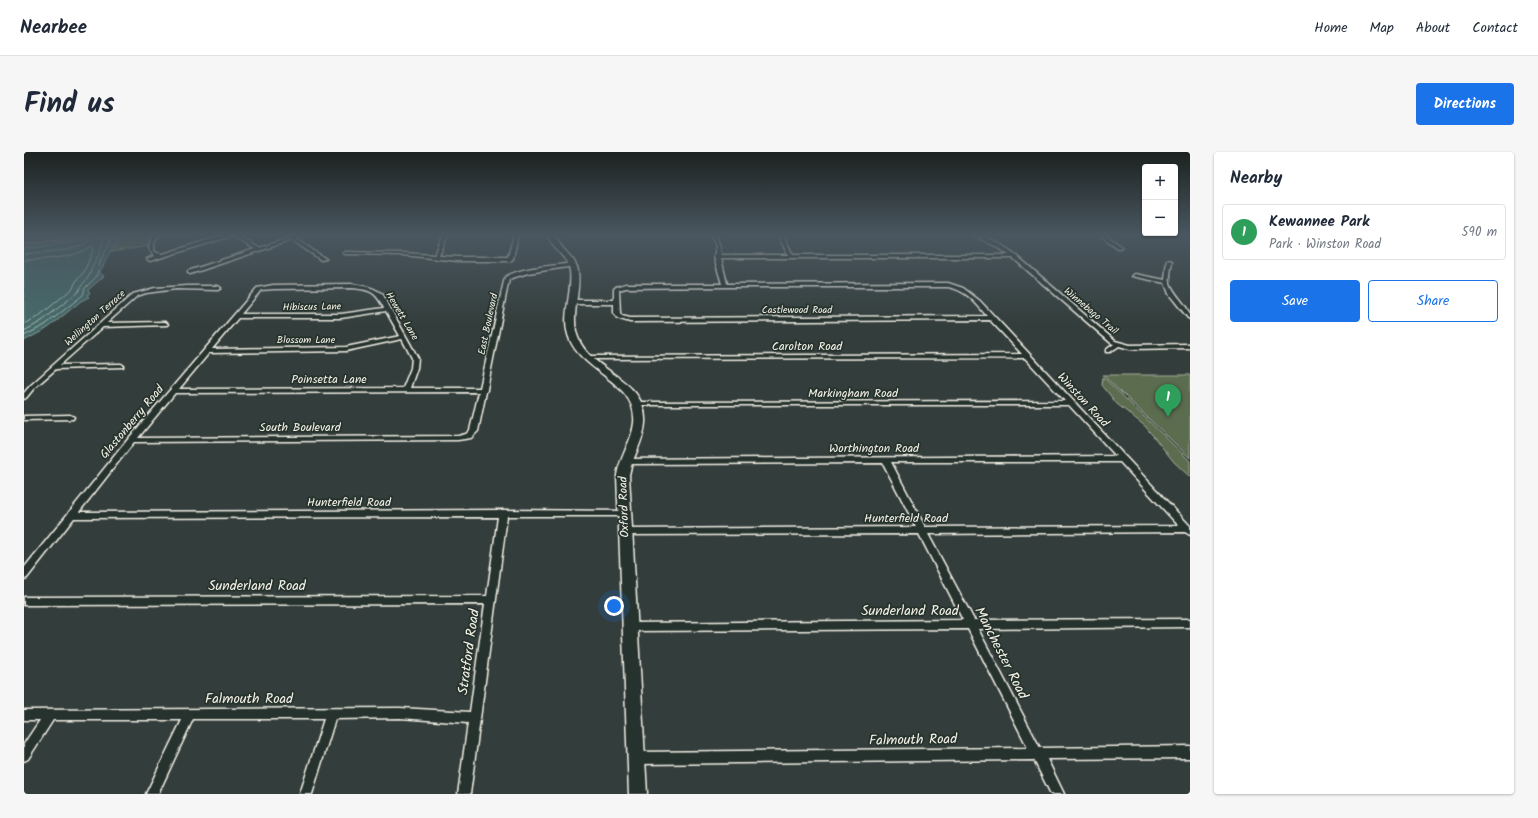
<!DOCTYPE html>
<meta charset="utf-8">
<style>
:root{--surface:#fff;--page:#f6f6f7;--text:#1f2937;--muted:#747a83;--line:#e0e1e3;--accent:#1a73e8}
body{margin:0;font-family:Kalam,sans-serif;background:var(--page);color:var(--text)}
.controls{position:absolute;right:12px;top:12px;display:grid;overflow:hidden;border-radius:4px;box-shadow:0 1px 3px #0004}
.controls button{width:36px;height:36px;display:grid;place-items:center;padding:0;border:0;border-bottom:1px solid var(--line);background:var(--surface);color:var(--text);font:20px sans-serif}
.you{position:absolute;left:590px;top:454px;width:14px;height:14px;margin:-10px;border:3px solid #fff;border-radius:50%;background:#1a73e8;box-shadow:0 0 0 6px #1a73e833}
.badge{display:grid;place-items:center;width:26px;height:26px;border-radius:50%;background:var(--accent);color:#fff;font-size:13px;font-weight:700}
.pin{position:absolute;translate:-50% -33px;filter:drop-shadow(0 1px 2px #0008)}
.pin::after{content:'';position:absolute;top:21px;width:14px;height:12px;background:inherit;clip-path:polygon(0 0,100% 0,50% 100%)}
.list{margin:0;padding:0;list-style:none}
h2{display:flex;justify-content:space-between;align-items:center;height:52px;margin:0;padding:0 16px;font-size:17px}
h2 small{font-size:13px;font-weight:400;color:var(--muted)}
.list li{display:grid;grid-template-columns:26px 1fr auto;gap:12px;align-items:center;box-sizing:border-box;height:56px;margin:0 8px 8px;padding:0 8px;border:1px solid var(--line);border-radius:4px}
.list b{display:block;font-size:15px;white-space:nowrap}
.list p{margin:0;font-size:13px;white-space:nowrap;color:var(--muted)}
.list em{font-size:13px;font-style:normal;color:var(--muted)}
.actions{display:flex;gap:8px;padding:12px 16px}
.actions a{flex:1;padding:9px 0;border:1px solid var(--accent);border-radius:4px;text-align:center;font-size:14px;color:var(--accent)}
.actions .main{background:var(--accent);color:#fff}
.map{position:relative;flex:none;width:1166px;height:642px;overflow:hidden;border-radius:4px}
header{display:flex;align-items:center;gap:24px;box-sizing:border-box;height:56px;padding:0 20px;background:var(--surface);border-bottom:1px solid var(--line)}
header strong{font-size:19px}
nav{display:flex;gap:22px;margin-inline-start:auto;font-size:14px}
.intro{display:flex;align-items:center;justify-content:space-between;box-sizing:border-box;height:96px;padding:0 24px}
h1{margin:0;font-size:28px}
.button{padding:10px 18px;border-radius:4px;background:var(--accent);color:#fff;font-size:14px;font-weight:700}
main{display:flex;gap:24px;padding:0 24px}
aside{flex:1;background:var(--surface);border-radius:4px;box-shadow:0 1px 3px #0004}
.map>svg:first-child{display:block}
.green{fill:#5b6c4f;stroke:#a8ae9c}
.water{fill:#456a6a;stroke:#8ba09c}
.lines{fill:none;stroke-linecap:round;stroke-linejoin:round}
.shore{stroke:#aebbb6;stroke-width:1}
.street-casing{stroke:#f4f1e8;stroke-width:3}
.secondary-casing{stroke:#f4f1e8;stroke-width:3}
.street{fill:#26332d;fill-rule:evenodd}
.secondary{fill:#26332d;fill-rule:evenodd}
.labels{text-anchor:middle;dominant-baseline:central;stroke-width:3.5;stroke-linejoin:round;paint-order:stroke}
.far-street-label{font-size:10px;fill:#f4f1e8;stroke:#26332d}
.street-label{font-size:12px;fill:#f4f1e8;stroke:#26332d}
.near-street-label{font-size:14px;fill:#f4f1e8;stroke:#26332d}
</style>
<header>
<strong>Nearbee</strong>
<nav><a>Home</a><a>Map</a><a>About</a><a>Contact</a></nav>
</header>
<div class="intro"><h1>Find us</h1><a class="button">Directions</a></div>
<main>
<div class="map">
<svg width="1166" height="642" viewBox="0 0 1166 642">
<rect width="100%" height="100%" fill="#333d3b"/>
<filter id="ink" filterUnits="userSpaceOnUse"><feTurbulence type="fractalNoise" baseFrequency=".025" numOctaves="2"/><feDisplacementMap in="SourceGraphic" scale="8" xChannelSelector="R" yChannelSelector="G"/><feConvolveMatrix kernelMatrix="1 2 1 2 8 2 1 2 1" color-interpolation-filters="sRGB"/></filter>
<g filter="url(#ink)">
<g class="green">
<polygon points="0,83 60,83 45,87 0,92"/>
<polygon points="87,83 130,83 124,93 120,95 87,100 96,89"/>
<polygon points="1079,223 1166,223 1166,306"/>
<polygon points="1079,225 1166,309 1166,325 1150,310 1121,274 1093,252 1078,233"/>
</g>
<path class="water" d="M66 83 87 84 94 89C84 99 83 109 75 121L80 124 64 138 66 141 63 143 65 145 57 149 24 176 0 189V93L45 88Z"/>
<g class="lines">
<g class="shore">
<polyline points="0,97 58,89 60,83"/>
<polyline points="0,102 42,98 57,94 62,91 65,83"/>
<path d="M0 108C23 107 48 107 68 94L70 96 60 120 52 129 49 136 15 164 0 172"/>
<path d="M0 179 18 169 54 140C57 133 61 130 65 124 67 122 66 118 68 115 73 105 81 95 79 83"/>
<polyline points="0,184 21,173 59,143 61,136 72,125 77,107 86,91 84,83"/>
</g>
<defs>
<g id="street">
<polygon points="130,83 135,83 130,91 130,99 133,101 139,102 200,83 213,83 235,96 274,83 282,83 272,87 302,107 297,108 268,88 166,122 164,121 164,119 231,97 208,84 126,109 123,107 130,104 125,96 126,91"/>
<polygon points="419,83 424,83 415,104 434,105 484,105 490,83 494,83 489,107 486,109 434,109 379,103 321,102 319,101 321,100 379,101 411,103"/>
<path d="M687 83H692L696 95 697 103H764L754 83H759L769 103H985L975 96 949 83C964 83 980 94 992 103L1091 189 1106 193 1166 192V196L1106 197 1095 194 1086 200H1082V198L1090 192 1087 191 989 106H697L703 132 924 131 939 136 956 149 1166 374V383L1161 380 904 382 950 468 1166 467V475L954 477 1016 596 1166 594V606L1023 607 1040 642H1027L1010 608 612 612 608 610 606 606 608 602 612 600 1004 596 944 477 606 479 602 478 601 475 602 472 606 471 939 468 895 382 601 383 598 382 597 380 598 378 601 377 892 375 859 311 602 312 598 309 599 307 1092 304 1045 253H611L609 252 613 250 1041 249 1001 206 561 207 560 206 563 204 998 202 966 168 606 170 593 166 590 161V152H549L546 150 549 148H590V137L592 135 602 132H698L690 105 692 95ZM702 135H924C942 138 952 151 963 164L606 166 598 164 596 161 595 138 602 136ZM867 310H1096L1155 374 901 375Z"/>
<polygon points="1060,83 1070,83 1062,85"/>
<polygon points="1076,83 1082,83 1098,95 1094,96"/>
<path d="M1143 108 1148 109C1147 116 1145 125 1146 131 1150 144 1166 154 1166 167L1164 166 1145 142 1141 131 1108 124 1111 122 1141 128Z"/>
<path d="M548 111 550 112V114L504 121 485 127 463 237V238L462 240 454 279 447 286 434 288 110 290 55 360 479 358 603 359 604 361 603 363 600 364H483L446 642H434L444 571 376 566 311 567 288 642H276L300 567H169L134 642H122L158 568H29L4 607 0 609V592L16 568H0V558L376 556 446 560 461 452 0 453V445L463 444 474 365 50 366 3 426 0 427V416L105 286 233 136 249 133 328 132C339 134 351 135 359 143L394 206 393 216 386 236H456L481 125C500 114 527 115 548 111ZM328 136C347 138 351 139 360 156L317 162H217L237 138 249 137ZM362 159 376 184 322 195 188 197 214 166H317ZM378 187 388 206 387 216 379 236 155 237 185 201 322 199ZM455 240 446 278 442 282 434 284 114 286 151 241Z"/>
<polygon points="163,134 194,134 197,136 194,138 152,137 122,141 113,144 83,171 141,170 144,172 143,173 79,175 36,213 97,212 99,213 99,215 32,217 11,235 2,246 0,247 0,241 7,233 109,142 131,136"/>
<polygon points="46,263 50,265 49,267 0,268 0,264"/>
</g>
<path id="secondary" d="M524 83H531C535 97 552 105 554 119 557 141 545 167 555 188 570 221 624 228 621 271 620 289 608 305 605 323L623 642H605L593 323C596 305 608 289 610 271 614 231 560 221 546 188 536 167 549 141 546 119 545 105 527 97 524 83Z"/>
</defs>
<use href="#street" class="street-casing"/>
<use href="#secondary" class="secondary-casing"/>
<use href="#street" class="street"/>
<use href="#secondary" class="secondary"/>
</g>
</g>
<linearGradient id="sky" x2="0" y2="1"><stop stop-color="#1c2220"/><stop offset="0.48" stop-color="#4a5760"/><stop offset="1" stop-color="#4a5760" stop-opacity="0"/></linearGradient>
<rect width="1166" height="173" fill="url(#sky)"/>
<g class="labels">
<g class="far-street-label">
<text transform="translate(288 155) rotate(-1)">Hibiscus Lane</text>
<text x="773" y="158">Castlewood Road</text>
<text transform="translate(1067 159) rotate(40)">Winnebago Trail</text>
<text transform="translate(378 164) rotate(59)">Hewett Lane</text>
<text transform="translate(71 166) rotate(-42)">Wellington Terrace</text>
<text transform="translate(464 172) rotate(-78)">East Boulevard</text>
<text x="282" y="188">Blossom Lane</text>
</g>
<g class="street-label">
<text x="783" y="194">Carolton Road</text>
<text x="305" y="227">Poinsetta Lane</text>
<text x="829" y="241">Markingham Road</text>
<text transform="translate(1059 248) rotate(47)">Winston Road</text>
<text transform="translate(108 270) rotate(-50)">Glastonberry Road</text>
<text x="276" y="275">South Boulevard</text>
<text x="850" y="296">Worthington Road</text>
<text x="325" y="350">Hunterfield Road</text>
<text transform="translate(600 355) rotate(-92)">Oxford Road</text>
<text x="882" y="366">Hunterfield Road</text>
</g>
<g class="near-street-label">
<text x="233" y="434">Sunderland Road</text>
<text x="886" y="459">Sunderland Road</text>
<text transform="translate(445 500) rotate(-82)">Stratford Road</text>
<text transform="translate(977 501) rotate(63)">Manchester Road</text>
<text x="225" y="547">Falmouth Road</text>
<text transform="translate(889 588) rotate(-1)">Falmouth Road</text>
</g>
</g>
</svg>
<div class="controls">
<button>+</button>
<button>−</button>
</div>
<div class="you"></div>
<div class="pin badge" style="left:1144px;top:265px;background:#2e9e5b">1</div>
</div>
<aside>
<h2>Nearby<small></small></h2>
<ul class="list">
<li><span class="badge" style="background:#2e9e5b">1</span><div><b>Kewannee Park</b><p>Park · Winston Road</p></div><em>590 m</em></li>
</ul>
<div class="actions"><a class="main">Save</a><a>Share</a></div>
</aside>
</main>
